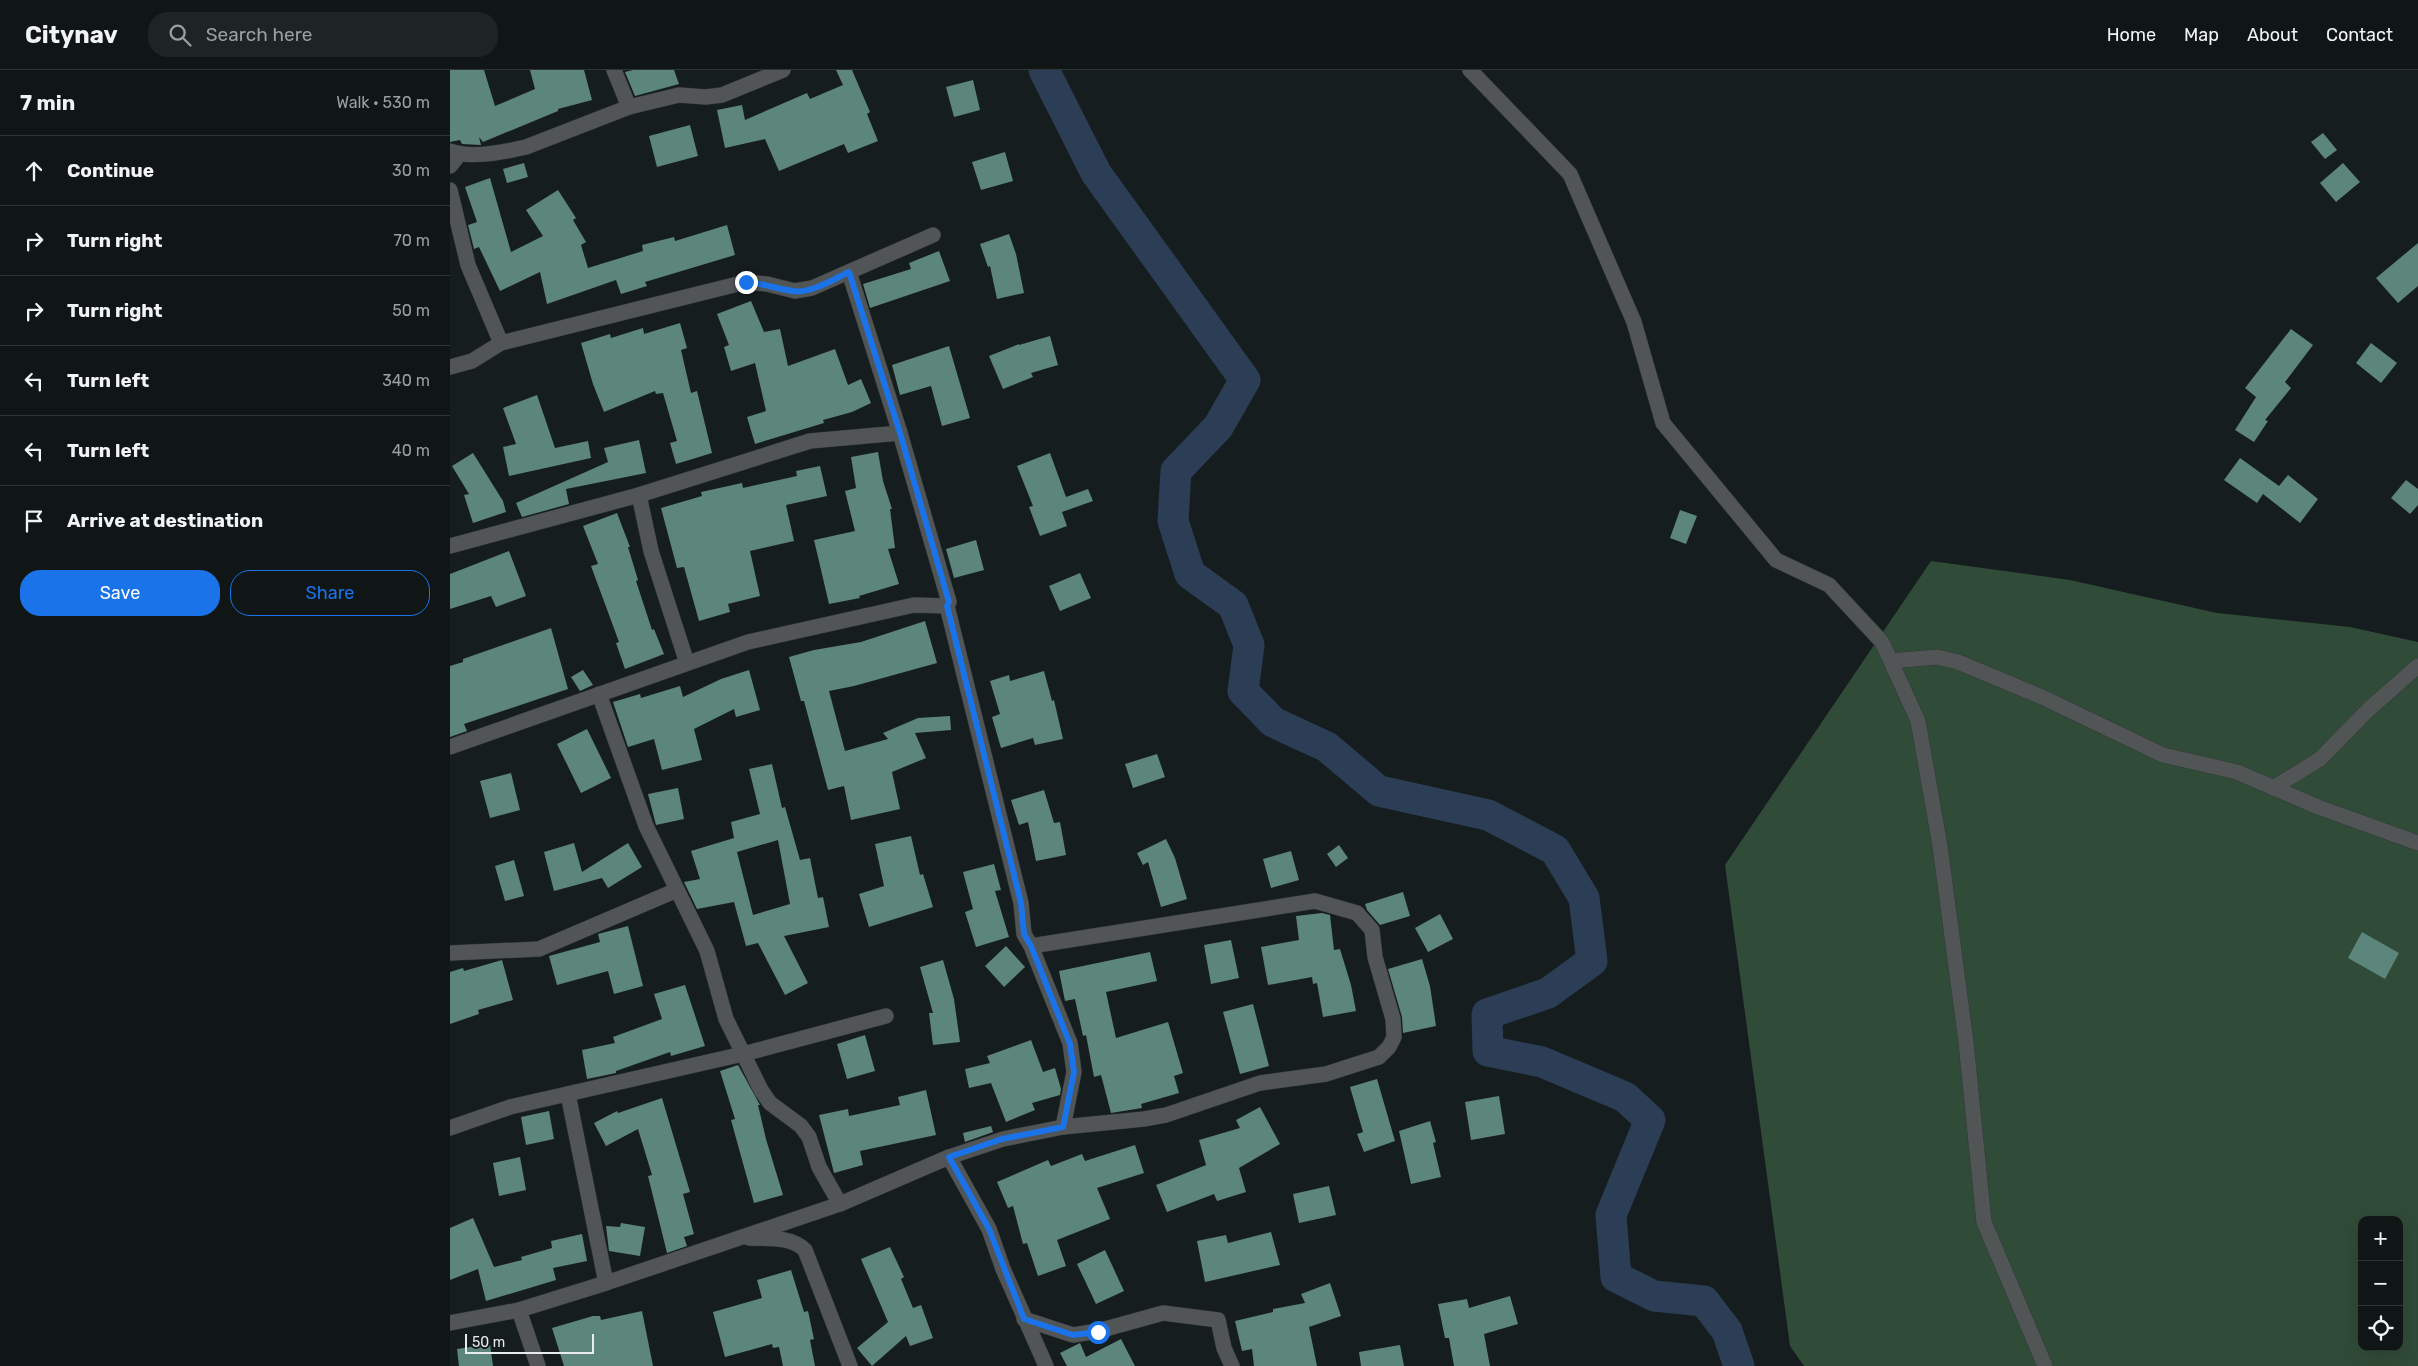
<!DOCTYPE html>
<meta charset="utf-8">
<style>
:root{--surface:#101616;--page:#1e2323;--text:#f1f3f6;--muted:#9c9fa1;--line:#303535;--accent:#1a73e8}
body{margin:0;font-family:Rubik,sans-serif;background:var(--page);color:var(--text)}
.controls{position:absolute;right:15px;bottom:15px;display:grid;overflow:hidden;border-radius:10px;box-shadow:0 5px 20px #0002}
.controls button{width:45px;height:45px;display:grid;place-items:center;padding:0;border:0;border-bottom:1px solid var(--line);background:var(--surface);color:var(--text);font:25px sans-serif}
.scale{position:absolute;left:15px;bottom:12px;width:129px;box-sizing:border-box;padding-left:5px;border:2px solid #e8eced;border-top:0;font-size:14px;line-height:18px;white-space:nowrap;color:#e8eced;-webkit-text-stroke:4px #161d1e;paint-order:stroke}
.stop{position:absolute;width:15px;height:15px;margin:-11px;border:4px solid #1a73e8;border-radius:50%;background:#fff}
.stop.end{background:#1a73e8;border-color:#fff;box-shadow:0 1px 5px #0008}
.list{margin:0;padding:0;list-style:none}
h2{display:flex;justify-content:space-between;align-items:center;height:65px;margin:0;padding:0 20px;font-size:21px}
h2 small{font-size:16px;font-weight:400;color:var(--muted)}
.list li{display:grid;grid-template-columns:32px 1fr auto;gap:15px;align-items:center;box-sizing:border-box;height:70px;padding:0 20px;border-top:1px solid var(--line)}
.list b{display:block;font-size:19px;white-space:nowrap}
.list em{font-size:16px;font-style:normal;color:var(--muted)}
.actions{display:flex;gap:10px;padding:15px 20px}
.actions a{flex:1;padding:11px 0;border:1px solid var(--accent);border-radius:20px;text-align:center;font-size:18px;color:var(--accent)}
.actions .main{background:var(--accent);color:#fff}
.icon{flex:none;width:28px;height:28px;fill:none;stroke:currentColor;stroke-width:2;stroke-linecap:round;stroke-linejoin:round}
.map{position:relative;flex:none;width:1968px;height:1296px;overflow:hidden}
header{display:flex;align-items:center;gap:30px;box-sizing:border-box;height:70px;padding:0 25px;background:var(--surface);border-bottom:1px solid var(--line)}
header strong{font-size:24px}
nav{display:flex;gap:28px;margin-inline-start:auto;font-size:18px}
.search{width:350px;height:45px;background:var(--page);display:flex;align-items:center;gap:12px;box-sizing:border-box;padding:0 18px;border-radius:20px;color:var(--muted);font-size:19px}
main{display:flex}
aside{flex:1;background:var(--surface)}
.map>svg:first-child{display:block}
.forest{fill:#304b37;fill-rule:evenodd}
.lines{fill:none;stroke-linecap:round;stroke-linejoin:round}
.river{stroke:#2b3e56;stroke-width:31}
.building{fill:#5c857b;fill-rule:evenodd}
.street-casing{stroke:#333a3b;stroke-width:16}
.street{stroke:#525556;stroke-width:15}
.route{stroke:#1a73e8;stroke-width:6}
</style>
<header>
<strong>Citynav</strong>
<div class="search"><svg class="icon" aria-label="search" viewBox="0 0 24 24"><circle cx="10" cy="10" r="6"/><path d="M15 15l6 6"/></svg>Search here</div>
<nav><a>Home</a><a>Map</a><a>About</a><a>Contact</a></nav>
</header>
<main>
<aside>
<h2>7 min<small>Walk · 530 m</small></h2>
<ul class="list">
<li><svg class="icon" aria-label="ahead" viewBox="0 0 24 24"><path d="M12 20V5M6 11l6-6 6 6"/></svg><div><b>Continue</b></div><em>30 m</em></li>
<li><svg class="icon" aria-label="right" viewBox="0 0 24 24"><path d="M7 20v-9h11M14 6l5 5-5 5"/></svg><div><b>Turn right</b></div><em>70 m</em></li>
<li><svg class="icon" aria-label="right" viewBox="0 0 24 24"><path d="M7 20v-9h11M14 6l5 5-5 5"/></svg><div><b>Turn right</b></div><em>50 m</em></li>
<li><svg class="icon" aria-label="left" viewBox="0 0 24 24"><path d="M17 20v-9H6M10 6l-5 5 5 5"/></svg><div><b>Turn left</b></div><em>340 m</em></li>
<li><svg class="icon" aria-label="left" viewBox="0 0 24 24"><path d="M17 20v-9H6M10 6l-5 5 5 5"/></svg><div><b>Turn left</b></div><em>40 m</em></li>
<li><svg class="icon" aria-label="arrive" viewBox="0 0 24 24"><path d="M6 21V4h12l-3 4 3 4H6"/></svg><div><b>Arrive at destination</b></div></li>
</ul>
<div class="actions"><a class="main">Save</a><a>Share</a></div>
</aside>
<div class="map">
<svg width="1968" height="1296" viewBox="0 0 1968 1296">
<rect width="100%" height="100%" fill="#161d1e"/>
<path class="forest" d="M1481 491 1620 510 1767 543 1900 557 1968 572V1296H1354L1340 1276 1275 795ZM1912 1150H1949V1277H1912Z"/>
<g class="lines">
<polyline class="river" points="594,0 646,103 795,310 768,357 726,401 723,451 740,504 783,535 799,575 793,621 823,652 877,677 929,721 1038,745 1105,780 1134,828 1142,891 1098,923 1037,944 1038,981 1092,992 1175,1027 1200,1050 1161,1145 1166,1207 1204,1226 1254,1231 1277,1261 1289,1296"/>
</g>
<g class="building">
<polygon points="0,0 34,0 45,36 85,19 80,0 134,0 142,30 108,39 108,41 33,72 29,67 31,75 12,74 10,70 0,72"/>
<polygon points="183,0 224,0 229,14 185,26 175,2"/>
<polygon points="386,0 402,0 420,42 417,44 428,71 398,83 394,74 329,101 315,69 275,78 267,40 292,35 295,50 357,23 360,29 393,15"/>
<polygon points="523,10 530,40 504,47 496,17"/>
<polygon points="240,55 248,86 207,97 199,66"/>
<polygon points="1873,63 1887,80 1875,89 1861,72"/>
<polygon points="555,82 563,111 531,120 522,92"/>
<polygon points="74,93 78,107 57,113 53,99"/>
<polygon points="1893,93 1910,112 1886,132 1870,113"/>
<polygon points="40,108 61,182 93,166 76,140 108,120 126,148 123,150 136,172 131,175 138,198 193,181 192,175 224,167 225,171 277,155 285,185 195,212 197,216 171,224 166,210 97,234 90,202 50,221 29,177 24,179 18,155 27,152 15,117"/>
<polygon points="559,164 566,184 574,223 547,229 540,196 538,197 530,174"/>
<polygon points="1968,173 1968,216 1948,233 1926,208"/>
<polygon points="489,181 500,211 420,238 413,214 461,199 459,193"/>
<polygon points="301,231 314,262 330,259 338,296 385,279 398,315 411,309 421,333 402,342 373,350 374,353 305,374 297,347 316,341 305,293 281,301 274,277 279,275 267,244"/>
<polygon points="230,253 237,278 231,280 241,323 247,321 262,383 226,394 220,373 227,371 213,323 206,324 205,321 154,342 143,314 131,273 160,264 161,268 193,258 194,264"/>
<polygon points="1841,259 1863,275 1835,312 1841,318 1815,350 1818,351 1804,372 1785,360 1806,327 1795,318"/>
<polygon points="600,266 608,295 581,303 583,307 553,319 539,286 569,274 569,275"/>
<polygon points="1921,273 1947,293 1931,313 1906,293"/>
<polygon points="499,276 520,348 492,356 481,316 450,325 442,295"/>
<polygon points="87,325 105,378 138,371 141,388 59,406 53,377 66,374 53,338"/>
<polygon points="189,370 196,403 116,419 119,434 72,447 66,433 158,392 154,378"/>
<polygon points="428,382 433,411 442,439 440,439 445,478 438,479 449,514 409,526 410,528 379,534 364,470 405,461 395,421 406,418 401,387"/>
<polygon points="23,383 53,431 56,442 23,453 14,425 19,424 2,396"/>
<polygon points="600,383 616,427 638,419 643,431 612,442 617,456 590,466 579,437 583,436 567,396"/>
<polygon points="1790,388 1829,416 1838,405 1868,429 1850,453 1813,424 1807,433 1774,410"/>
<polygon points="370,396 377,426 336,435 344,471 300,481 310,526 278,534 280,542 249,551 234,497 227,498 211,438 252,426 251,422 292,413 293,418 347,406 346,401"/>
<polygon points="1956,410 1968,419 1968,435 1960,444 1941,428"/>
<polygon points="1230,440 1247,446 1236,474 1220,468"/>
<polygon points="167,443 180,477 178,477 188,510 186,511 202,560 204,559 214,584 175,599 166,573 169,572 141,496 148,494 133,456"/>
<polygon points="526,470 534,500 504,508 496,479"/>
<polygon points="59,481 76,526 46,537 41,526 0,539 0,504"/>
<polygon points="630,503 641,528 610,541 599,516"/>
<polygon points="475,551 487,593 404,616 379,621 395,681 438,669 433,663 468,648 500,646 501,660 465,663 476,688 442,702 450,739 401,750 394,716 378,720 354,631 351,631 339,587 364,580 411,572"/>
<polygon points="101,558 118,619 14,654 17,661 0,667 0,596 13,592 13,589"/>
<polygon points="133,600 143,615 130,621 121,607"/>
<polygon points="299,600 310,640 286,647 284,639 244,659 252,690 212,700 204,669 178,677 163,632 190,624 191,628 230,616 233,627 271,609"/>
<polygon points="594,601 602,631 604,630 613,669 585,675 583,668 551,678 542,647 550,644 540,611 559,605 560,611"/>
<polygon points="137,659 161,708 131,723 107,674"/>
<polygon points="707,684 715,707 683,718 675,694"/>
<path d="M322 694 332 738 335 737 350 790 360 788 368 828 373 827 379 857 334 866 358 913 335 925 308 873 296 876 284 832 247 839 234 812 250 809 241 781 284 768 281 752 310 744 299 699ZM328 770 340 834 303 845 287 782Z"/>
<polygon points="61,703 70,740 40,748 30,711"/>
<polygon points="228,718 234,749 206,755 198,724"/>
<polygon points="594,720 604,753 610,752 616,785 586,791 578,752 569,755 561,730"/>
<polygon points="461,766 470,805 473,804 483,837 419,857 409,824 434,816 425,774"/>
<polygon points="716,769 725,788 737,829 711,837 698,792 693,795 687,783"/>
<polygon points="124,773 132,802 178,773 192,797 158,818 152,808 104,821 94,782"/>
<polygon points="889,775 898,788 886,797 877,784"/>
<polygon points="841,781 849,810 821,818 813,789"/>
<polygon points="64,790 74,826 55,831 45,796"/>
<polygon points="544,794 551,820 545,821 559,867 526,877 515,842 523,839 513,802"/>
<polygon points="953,822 960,846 930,855 917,840 915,834"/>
<polygon points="872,843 880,845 884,880 890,879 901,915 906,941 873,947 867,913 863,914 862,907 818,915 811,877 849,870 846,846"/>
<polygon points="990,844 1003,869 978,882 965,858"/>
<polygon points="178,856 193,916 164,924 158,901 107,915 99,886 150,872 148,864"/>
<polygon points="1912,862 1949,883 1935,909 1898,888"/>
<polygon points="781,870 789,908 761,914 754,875"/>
<polygon points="556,876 575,897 554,917 535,896"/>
<polygon points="700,882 707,911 656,922 666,968 718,952 733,1003 724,1006 729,1023 691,1034 692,1038 661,1043 651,1005 644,1007 636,965 633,966 625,929 615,931 609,901"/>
<polygon points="972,889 980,916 986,956 953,963 952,947 938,899"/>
<polygon points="52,890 63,930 28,940 29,944 0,954 0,902 13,898 14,901"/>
<polygon points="493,890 504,929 510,972 483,975 479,943 483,943 470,897"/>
<polygon points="235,915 255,976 221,986 220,982 166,1001 166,1003 137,1009 132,980 165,973 163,967 212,949 204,924"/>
<polygon points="803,934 819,996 790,1004 773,942"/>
<polygon points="415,965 425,1001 397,1009 387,974"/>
<polygon points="581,970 593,1002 605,998 611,1019 610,1025 582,1033 585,1040 556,1052 541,1013 519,1018 515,999 540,993 537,986"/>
<polygon points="288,995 310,1035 308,1035 316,1069 333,1125 304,1133 281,1050 285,1049 270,1001"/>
<polygon points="927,1009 945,1071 914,1082 907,1064 913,1062 900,1017"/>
<polygon points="476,1020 486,1065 410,1081 413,1095 384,1103 369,1045 398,1039 399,1046 450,1035 448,1027"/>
<polygon points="1049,1026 1055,1064 1021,1070 1015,1032"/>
<polygon points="212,1028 240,1122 233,1124 244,1164 234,1167 237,1176 217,1183 198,1106 202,1105 188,1059 156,1076 144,1053 167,1041 168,1043"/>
<polygon points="810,1037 830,1074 789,1098 796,1122 767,1131 764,1124 717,1142 706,1115 756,1095 749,1070 790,1058 786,1050"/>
<polygon points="99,1041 104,1069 76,1075 71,1047"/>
<polygon points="980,1051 986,1072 983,1073 991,1107 961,1114 949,1061"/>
<polygon points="541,1056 543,1062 515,1072 513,1063"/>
<polygon points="685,1075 694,1103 647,1118 660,1149 607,1170 616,1196 588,1206 577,1173 573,1174 563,1136 558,1138 547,1112 598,1090 601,1096 632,1084 635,1091"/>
<polygon points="70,1087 76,1120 49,1126 43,1093"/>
<polygon points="879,1116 886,1145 849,1153 843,1124"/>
<polygon points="23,1148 44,1197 72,1190 71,1187 102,1178 101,1171 132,1164 137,1191 103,1198 106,1210 36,1231 28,1199 0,1210 0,1158"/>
<polygon points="171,1153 195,1157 190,1186 159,1181 156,1156 170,1157"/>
<polygon points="821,1162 830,1195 755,1212 747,1171 776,1165 778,1173"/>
<polygon points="440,1177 454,1207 451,1209 463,1238 471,1235 483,1268 460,1276 456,1266 422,1296 407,1278 438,1252 411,1189"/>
<polygon points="655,1180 674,1221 646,1234 627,1194"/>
<polygon points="341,1200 354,1242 358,1241 364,1269 360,1270 365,1296 333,1296 329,1277 323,1278 322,1274 275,1287 263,1242 312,1228 307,1210"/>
<polygon points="880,1213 891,1246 859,1257 867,1296 804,1296 802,1279 792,1281 785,1251 823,1242 823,1239 855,1233 851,1224"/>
<polygon points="1060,1226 1068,1254 1034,1264 1040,1296 1004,1296 999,1268 995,1268 988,1234 1017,1229 1019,1238"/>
<polygon points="192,1241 203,1296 114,1296 102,1258 143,1246 150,1246 151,1250"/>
<polygon points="671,1269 685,1296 617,1296 610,1283 630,1273 636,1287"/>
<polygon points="40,1274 43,1296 9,1296 7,1279"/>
<polygon points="950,1275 954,1296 911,1296 909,1282"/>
</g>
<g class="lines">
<defs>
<g id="street">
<polyline points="164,0 179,37"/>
<polyline points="1020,0 1120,104 1184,252 1213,353 1326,490 1379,515 1432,572 1468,651 1490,776 1516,972 1534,1152 1595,1296"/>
<path d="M0 81C21 89 54 82 76 77L179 37 229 25 256 27 272 25 333 0"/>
<polyline points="0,96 9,85"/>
<polyline points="0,120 18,195 51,273"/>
<polyline points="399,202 450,363 499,532 497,536 571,833 574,864 581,876 620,973 624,1002 613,1057"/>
<polyline points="0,297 22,291 51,273 296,212 317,214 345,221 362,218 483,165"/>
<polyline points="189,425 201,481 237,593"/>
<polyline points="0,476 189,425 360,371 450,363"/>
<polyline points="1441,591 1487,587 1508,592 1592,627 1713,685 1787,702 1868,737 1968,773"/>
<polyline points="149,624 196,756 257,881 276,949 311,1020 320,1033 351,1056 359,1067 369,1097 390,1134"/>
<polyline points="0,677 298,572 464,535 497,536"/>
<polyline points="1823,718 1870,689 1918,640 1968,596"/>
<polyline points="0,883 89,879 227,820"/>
<polyline points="118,1024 156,1213"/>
<polyline points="0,1058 60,1037 293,984 436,946"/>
<polyline points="499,1087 539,1159 553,1199 596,1296"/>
<path d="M299 1168C318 1169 340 1166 355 1180L400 1296"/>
<polyline points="69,1240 88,1296"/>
<polyline points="574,1249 623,1265 648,1261 713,1243 768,1250 774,1278 782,1296"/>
<polyline points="0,1253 69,1240 156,1213 390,1134 499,1087 553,1069 613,1057 694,1049 716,1045 810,1013 876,1004 929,987 939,977 944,967 943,949 925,887 922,860 907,843 865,831 581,876"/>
</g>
</defs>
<use href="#street" class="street-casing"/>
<use href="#street" class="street"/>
</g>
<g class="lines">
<path class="route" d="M296 212C312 213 327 219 343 221 360 224 384 209 399 202L450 363 499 532 497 536 571 833 574 864 581 876 620 974 624 1002 613 1057 552 1069 499 1087 539 1159 574 1249 623 1265 648 1262"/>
</g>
</svg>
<div class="controls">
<button>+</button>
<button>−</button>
<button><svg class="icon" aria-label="locate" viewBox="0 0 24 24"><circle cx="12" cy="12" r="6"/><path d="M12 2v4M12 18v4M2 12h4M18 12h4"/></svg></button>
</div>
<div class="scale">50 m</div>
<div class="stop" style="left:648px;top:1262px"></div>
<div class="stop end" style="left:296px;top:212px"></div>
</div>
</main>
